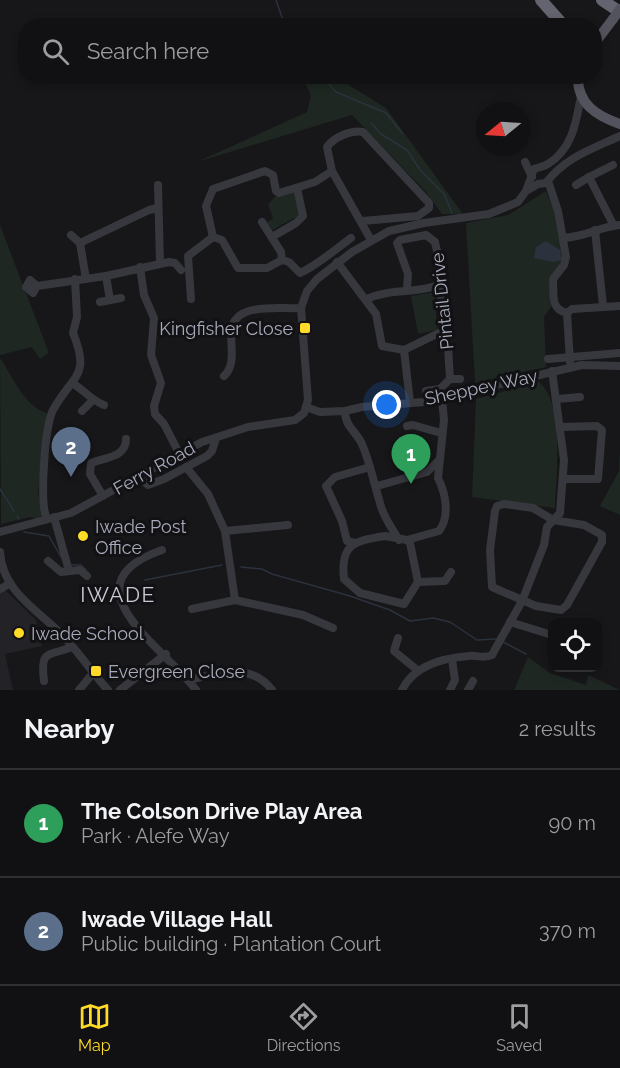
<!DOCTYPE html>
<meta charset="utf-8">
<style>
:root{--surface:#111013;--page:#1e1e21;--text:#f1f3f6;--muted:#9c9da0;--line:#303033;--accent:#ffdb28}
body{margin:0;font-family:Raleway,sans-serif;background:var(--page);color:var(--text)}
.controls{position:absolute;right:18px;bottom:18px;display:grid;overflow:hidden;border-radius:12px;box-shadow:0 3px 9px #0003}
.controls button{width:54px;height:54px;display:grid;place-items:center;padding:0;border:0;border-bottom:2px solid var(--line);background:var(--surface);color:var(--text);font:30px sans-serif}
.compass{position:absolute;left:476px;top:102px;width:54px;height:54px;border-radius:50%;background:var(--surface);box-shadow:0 3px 9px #0003;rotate:252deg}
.you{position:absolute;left:387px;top:405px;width:21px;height:21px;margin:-15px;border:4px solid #fff;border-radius:50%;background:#1a73e8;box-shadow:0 0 0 9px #1a73e833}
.badge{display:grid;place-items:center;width:39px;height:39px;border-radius:50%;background:var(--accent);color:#fff;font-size:20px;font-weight:700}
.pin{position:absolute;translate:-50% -50px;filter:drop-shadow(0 2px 3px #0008)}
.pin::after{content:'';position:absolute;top:32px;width:21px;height:18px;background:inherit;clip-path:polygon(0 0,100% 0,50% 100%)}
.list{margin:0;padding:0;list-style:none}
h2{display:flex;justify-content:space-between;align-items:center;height:78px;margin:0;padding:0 24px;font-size:26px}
h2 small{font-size:20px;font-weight:400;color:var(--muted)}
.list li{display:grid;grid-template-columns:39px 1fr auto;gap:18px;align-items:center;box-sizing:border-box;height:108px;padding:0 24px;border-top:2px solid var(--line)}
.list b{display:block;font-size:22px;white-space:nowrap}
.list p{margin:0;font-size:20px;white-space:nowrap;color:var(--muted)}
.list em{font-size:20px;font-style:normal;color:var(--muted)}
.icon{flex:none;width:33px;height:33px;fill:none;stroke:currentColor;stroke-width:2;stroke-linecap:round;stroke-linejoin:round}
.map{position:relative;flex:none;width:620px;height:690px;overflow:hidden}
.search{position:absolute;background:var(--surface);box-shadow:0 3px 9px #0003;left:18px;right:18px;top:18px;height:66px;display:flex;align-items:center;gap:15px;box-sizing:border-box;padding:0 21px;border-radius:24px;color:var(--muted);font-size:22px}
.sheet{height:294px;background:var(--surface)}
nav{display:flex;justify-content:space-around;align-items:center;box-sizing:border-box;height:84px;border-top:2px solid var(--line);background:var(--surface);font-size:16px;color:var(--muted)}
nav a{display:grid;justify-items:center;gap:3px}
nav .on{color:var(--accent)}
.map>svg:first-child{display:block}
.built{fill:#232226}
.green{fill:#1e2721}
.water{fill:#2b323e}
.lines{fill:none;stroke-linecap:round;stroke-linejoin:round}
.stream{stroke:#2b323e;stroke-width:1.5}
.minor{stroke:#37373e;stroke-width:8}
.major{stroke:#53535d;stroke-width:10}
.highway{stroke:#63646f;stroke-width:12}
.major-bridge{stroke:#53535d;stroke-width:10}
.poi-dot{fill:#ffdb28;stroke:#121114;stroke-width:2}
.labels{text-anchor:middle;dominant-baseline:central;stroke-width:6;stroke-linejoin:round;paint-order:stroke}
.street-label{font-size:18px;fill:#a7aaba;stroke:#121114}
.poi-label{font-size:18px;fill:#a7aaba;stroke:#121114;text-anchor:start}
.quarter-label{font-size:21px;letter-spacing:1.5px;fill:#c9cad5;stroke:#121114}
</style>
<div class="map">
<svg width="620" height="690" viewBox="0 0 620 690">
<rect width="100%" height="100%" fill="#171619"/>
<polygon class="built" points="0,590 5,590 36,620 42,646 5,654 13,690 0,690"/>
<g class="green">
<polygon points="302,77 336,77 386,108 463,214 442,214 424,190 352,115 197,162 307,112 311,96"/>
<polygon points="291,191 295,193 300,215 272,230 267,222 273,219 268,204 278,194"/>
<polygon points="546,191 553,208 564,255 549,286 551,307 544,317 546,367 475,383 466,223 508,215"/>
<polygon points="0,225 49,353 40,359 32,347 0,355"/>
<polygon points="435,292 437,330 418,334 411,296"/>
<path d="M0 358C12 376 25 407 47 413L38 492 42 515 39 519 30 517 1 524Z"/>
<path d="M539 382C565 403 556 476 555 508L472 497 476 399Z"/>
<polygon points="620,448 620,515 600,506 619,471"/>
<polygon points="528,657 550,673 586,685 588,675 620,690 514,690"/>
</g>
<polygon class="water" points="546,241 560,250 562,260 553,262 534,258 536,247"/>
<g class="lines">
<g class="stream">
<polyline points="276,0 285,26"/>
<polyline points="322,76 336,92 386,113 402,133"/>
<polyline points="371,123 381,134 407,150 420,170 444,194 452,213"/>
<polyline points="0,489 14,511"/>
<polyline points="17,516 19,519"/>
<polyline points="24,532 49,536 61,557"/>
<polyline points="71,565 81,565 86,570"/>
<polyline points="241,567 262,569 272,574 350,596 390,610 410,621 433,618 450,622 477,640 496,639"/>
<polyline points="145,580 222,565"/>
<polyline points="503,642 526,654"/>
</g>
<g class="minor">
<polyline points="525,162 532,177"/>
<polyline points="613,165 589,177 614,226"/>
<path d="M332 171 327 147C334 137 351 130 363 132L429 203V208L418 216 363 221"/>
<path d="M548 181 558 211 566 257 564 265 553 279C554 295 550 309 567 313L572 309 620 306"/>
<polyline points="158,185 160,263"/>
<polyline points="576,185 589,177"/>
<path d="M526 191 534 169C539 167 543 167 548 164 573 148 576 122 581 96"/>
<path d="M262 222 281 252 282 260 289 262 300 273C316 266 336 249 351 238"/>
<polyline points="595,230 603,306"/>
<polyline points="71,235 80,243"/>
<polyline points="272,237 296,223 303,216 297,188"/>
<path d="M563 238C585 237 599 227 620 225"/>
<polyline points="282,260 267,268 238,268 222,240 213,237 206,206 213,189 265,171 273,175 276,191 279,193 315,182 332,171 371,240"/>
<polyline points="337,262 376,314 382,346 404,350 443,331"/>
<polyline points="140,267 144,295 154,318 151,355 161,383 154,406 155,414 164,424 179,453"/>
<polyline points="106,276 110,300"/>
<polyline points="86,279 80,243 149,210 158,208"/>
<polygon points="30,280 37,286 33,293 26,287"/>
<polyline points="37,286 106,276 169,262 175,263 181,270"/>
<polyline points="407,288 408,274 397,243 400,240 426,235 435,242 439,260 443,331 448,346 450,379"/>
<polyline points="191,299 188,256 213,237"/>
<path d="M367 299C391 288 415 294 439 285"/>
<polyline points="100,302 121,298"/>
<polyline points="567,313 570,362"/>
<polyline points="404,350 410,402"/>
<polyline points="548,359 620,353"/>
<path d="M224 376C244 357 215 321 249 311 266 306 284 309 301 308"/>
<path d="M72 383C84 390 91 400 104 405"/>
<polyline points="426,391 440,389 450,379 460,379"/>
<polyline points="557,399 580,397"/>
<polyline points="306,407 320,412 345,411 362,407 424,402 582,365 620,366"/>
<polyline points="82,411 93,400"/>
<path d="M345 411C345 427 356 431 362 444 370 463 374 483 380 503 383 517 392 528 399 540"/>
<polyline points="407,426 413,425 441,433"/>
<polyline points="561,427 597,426 602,430 598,479 564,479"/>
<polyline points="186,467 208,494 225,531 235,600"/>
<polyline points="138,477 148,485 164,479 207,456 212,451 216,438"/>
<polyline points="377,486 427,472 439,460"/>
<path d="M103 496 90 474 91 463C105 457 126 458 126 439"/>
<polygon points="504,504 533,508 553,520 584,525 602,535 602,542 567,605 561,610 536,606 492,587 490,550 495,511 497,506"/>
<polyline points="54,517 69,571"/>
<path d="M47 519C39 503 45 426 53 410 73 374 91 377 73 333L77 317 75 279"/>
<polyline points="225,531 288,525"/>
<path d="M0 532 71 513 202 442 248 427 295 420 304 413 308 400 301 308 307 291 317 279 352 252 389 231 424 223 489 214 518 202 526 191 538 184 546 183C564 158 592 149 620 136"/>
<path d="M385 536 407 540 410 543 418 582 404 604 360 593 344 579C340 544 354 541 385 536Z"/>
<path d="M407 540 439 531C450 517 446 494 438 478L444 420 442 399"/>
<polyline points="355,543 347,541 342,521 326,486 335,477 370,467"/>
<path d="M162 550C62 585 165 648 196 690"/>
<path d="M0 552C2 591 38 610 63 636 79 652 92 673 108 690"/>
<polyline points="48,561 61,572 80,570 87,576"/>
<polyline points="418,582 445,581 451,572"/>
<polyline points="0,589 9,584"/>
<polyline points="192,609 235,600 303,615 333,628"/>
<polyline points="510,622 552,635"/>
<polyline points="398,638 394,651 416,669"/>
<path d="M189 680C218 673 251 662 272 690"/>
<path d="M44 681C40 649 47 657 72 647"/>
<polyline points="79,690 93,673"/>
<polyline points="120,690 166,654"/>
<path d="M402 690C414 665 442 658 469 656 478 655 484 659 492 655L522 601 544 545 547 527 560 513 564 460 552 371"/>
<polyline points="450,690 455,680 452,659"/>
<polyline points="468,690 473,681"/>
</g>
<g class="major">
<polyline points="594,44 613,19"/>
<path d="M578 76C577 104 597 116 620 124"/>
</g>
<g class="highway">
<polyline points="541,0 564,26"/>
<polyline points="602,0 620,12"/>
</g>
<polyline class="major-bridge" points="613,19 620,9"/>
</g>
<g class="poi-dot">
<rect x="299" y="322" width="12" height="12" rx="3"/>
<circle cx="83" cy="536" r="6"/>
<circle cx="19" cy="633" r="6"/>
<rect x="90" y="665" width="12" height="12" rx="3"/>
</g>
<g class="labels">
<g class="street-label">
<text transform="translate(442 301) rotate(-96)">Pintail Drive</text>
<text transform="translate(481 387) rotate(-12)">Sheppey Way</text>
<text transform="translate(154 468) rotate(-29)">Ferry Road</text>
</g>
<g class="poi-label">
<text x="293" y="328" text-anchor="end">Kingfisher Close</text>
<text x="95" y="526">Iwade Post<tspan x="95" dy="21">Office</tspan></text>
<text x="31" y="633">Iwade School</text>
<text x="108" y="671">Evergreen Close</text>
</g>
<g class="quarter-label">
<text x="118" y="594">IWADE</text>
</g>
</g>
</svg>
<div class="controls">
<button><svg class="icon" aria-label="locate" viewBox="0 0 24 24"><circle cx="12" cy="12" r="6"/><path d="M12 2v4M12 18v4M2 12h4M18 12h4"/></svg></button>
</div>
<svg class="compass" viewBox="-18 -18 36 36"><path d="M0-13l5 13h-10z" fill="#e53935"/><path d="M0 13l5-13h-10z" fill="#9c9da0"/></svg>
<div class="you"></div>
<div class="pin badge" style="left:411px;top:484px;background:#2e9e5b">1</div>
<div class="pin badge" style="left:71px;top:477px;background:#5c6f8a">2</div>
<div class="search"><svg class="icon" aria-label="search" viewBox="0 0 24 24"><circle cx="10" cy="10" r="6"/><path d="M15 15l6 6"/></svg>Search here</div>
</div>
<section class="sheet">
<h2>Nearby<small>2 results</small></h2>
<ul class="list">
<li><span class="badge" style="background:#2e9e5b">1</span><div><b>The Colson Drive Play Area</b><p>Park · Alefe Way</p></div><em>90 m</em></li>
<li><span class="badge" style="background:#5c6f8a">2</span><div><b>Iwade Village Hall</b><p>Public building · Plantation Court</p></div><em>370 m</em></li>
</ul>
</section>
<nav>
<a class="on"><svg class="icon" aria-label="map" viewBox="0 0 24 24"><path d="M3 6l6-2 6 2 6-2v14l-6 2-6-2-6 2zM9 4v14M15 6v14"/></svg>Map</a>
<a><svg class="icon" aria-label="directions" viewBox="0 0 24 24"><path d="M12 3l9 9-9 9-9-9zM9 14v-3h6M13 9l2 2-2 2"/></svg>Directions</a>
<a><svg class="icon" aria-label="saved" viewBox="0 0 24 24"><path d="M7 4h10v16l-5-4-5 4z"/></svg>Saved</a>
</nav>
